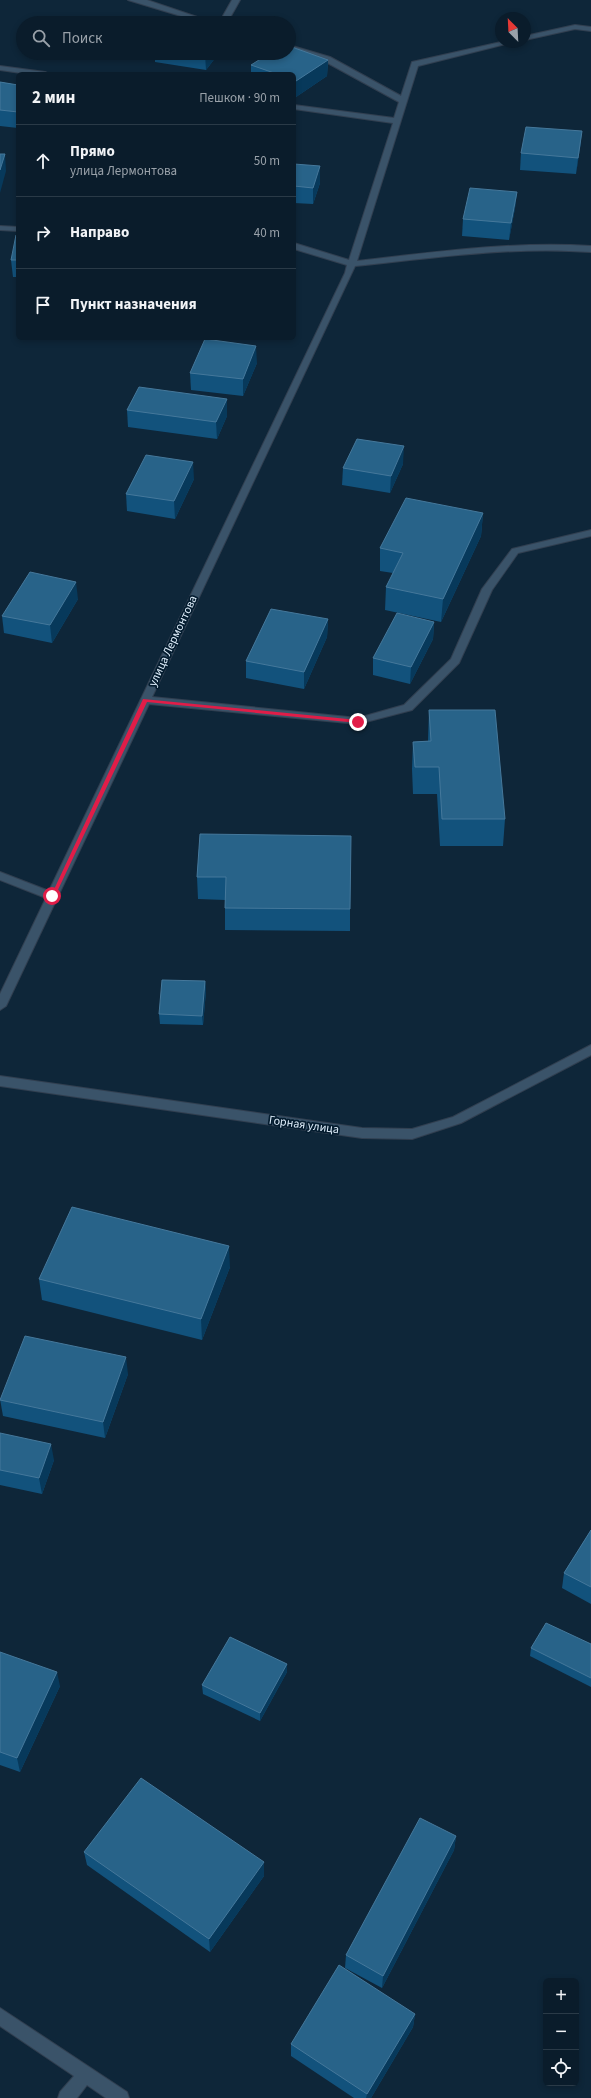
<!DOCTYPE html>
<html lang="ru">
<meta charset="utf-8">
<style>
:root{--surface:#0a1c2b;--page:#182937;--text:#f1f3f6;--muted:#99a1a9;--line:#2a3a47}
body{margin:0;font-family:"Source Sans 3",sans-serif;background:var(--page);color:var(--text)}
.controls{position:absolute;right:12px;bottom:12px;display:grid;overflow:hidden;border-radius:6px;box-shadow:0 2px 6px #0003}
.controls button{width:36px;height:36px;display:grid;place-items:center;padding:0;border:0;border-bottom:1px solid var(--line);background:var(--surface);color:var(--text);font:20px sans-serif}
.compass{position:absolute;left:495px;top:12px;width:36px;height:36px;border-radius:50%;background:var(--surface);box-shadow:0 2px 6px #0003;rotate:336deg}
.stop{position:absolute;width:12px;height:12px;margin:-9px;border:3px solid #e11d48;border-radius:50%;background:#fff}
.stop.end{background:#e11d48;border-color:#fff;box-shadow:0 1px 4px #0008}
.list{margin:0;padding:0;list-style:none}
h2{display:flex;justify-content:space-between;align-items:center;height:52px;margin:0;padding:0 16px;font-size:17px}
h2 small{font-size:13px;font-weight:400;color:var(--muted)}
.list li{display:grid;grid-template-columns:26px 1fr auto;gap:12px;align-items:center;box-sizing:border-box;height:72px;padding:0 16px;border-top:1px solid var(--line)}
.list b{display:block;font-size:15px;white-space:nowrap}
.list p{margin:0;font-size:13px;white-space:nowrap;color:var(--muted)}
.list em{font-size:13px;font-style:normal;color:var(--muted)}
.icon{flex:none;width:22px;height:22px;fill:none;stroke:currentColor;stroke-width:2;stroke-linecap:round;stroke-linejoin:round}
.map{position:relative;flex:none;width:591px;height:2098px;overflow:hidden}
.search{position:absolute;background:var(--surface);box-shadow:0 2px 6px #0003;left:16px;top:16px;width:280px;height:44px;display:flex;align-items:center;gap:10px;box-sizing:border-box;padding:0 14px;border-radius:22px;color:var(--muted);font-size:15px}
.panel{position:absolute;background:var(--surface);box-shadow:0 2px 6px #0003;left:16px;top:72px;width:280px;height:268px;border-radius:6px}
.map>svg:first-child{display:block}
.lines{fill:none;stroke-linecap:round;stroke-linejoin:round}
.minor-casing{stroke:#313f50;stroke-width:2}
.minor{fill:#3a5369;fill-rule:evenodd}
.wall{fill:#12527c}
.shaded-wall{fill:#07395b}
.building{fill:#286389;stroke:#45789b}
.route{fill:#e11d48}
.labels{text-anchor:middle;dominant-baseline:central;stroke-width:3.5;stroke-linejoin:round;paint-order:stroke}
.street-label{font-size:12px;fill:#dfeefb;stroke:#041c2f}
</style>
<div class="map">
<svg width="591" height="2098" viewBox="0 0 591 2098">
<rect width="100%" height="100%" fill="#0e2639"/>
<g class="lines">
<defs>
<g id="minor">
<polygon points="128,0 147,0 215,23 204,23"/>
<polygon points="232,0 240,0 227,23 219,23"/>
<polygon points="575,25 591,27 591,31 575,29 525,40 525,36"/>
<path d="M501 42H514L418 66 357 261C435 252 513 241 591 246V252C512 246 433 258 355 266L152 697 358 718 404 705 451 659 482 589 512 549 591 530V536L518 553 492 590 459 663 412 710 358 724 149 704 6 1006 0 1010V994L46 898 0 880V872L49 891 345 273 347 265 294 249V243L349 260 393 123 294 109V105L394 118 399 102 324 61 289 49V45L330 57 401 96 412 62Z"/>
<polygon points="0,66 45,72 49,74 28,74 0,70"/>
<polygon points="0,226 18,227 18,231 0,230"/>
<polygon points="591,1045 591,1055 461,1123 412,1139 362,1138 0,1086 0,1076 362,1128 412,1129 453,1117"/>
<polygon points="0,2008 127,2092 129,2098 106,2098 87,2085 77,2098 58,2098 60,2092 74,2076 0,2026"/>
</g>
</defs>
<use href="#minor" class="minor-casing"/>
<use href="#minor" class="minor"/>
</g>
<g class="wall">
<polygon points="155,53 219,53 206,70 155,62"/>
<polygon points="328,60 327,76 296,97 294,96 294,74 251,74 251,65"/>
<polygon points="0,82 18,85 18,128 0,126"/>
<polygon points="582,131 580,148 576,174 520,170 521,153"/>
<polygon points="294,164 320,183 313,204 294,203"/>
<polygon points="517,192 515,208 509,240 462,236 463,219"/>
<polygon points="18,235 18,277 13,277 11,260"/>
<polygon points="257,363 243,396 191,390 190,373"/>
<polygon points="127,410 227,416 217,439 128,427"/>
<polygon points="403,464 390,493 342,485 343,468"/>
<polygon points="194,479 175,519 127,511 126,494"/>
<polygon points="483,513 481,536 441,622 385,610 386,587 393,573 380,571 380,548"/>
<polygon points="78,599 52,643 4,633 2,616"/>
<polygon points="328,619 327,637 304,689 246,678 246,661"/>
<polygon points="434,622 433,639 410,684 373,675 373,658"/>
<polygon points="429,710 505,819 503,846 440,846 437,794 413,794 412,769 413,742 428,741"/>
<polygon points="200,834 350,909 350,931 225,930 225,900 198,899 197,877"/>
<polygon points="205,981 206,991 203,1025 160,1024 159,1014"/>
<polygon points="230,1267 202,1340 42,1300 39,1279"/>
<polygon points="128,1374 105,1438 3,1416 0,1399"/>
<polygon points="0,1433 54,1460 42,1494 0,1485"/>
<polygon points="591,1530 591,1604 562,1588 564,1573"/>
<polygon points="591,1644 591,1687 530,1656 531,1648"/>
<polygon points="0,1652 60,1686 20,1772 0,1765"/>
<polygon points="287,1664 287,1672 260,1721 203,1694 202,1685"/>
<polygon points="456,1836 454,1850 382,1988 345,1968 346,1955"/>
<polygon points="84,1852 264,1876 210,1952 87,1865"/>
<polygon points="415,2014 413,2027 371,2098 354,2098 291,2056 291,2044"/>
</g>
<g class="shaded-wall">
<polygon points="206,53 219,53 206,70 205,54"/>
<polygon points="328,60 327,76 296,97 296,81"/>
<polygon points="582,131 580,148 576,174 578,158"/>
<polygon points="5,154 6,171 0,193 0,170"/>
<polygon points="320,166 320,183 313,204 313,188"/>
<polygon points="517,192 515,208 509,240 511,223"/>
<polygon points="256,346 257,363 243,396 243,379"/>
<polygon points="227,399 227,416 217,439 216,422"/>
<polygon points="404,446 403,464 390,493 391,476"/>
<polygon points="193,462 194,479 175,519 174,501"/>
<polygon points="483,513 481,536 441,622 443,599"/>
<polygon points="76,582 78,599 52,643 50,625"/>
<polygon points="328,619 327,637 304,689 304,672"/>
<polygon points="434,622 433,639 410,684 411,667"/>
<polygon points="205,981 206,991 203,1025 202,1016"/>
<polygon points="229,1246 230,1267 202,1340 201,1319"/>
<polygon points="126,1357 128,1374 105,1438 103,1422"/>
<polygon points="51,1444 54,1460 42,1494 39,1478"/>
<polygon points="287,1664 287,1672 260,1721 260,1713"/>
<polygon points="57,1672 60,1686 20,1772 17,1758"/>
<polygon points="456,1836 454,1850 382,1988 383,1976"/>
<polygon points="264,1862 264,1876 210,1952 209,1939"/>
<polygon points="415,2014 413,2027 371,2098 366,2098 367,2094"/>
</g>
<g class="building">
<polygon points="289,46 328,60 296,81 294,80 294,74 277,74 251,65 270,53 289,53"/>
<polygon points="0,82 18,85 18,112 0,110"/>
<polygon points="526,127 582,131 578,158 521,153"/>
<polygon points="0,154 5,154 0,170"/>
<polygon points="294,164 320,166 313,188 294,186"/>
<polygon points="470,188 517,192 511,223 463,219"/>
<polygon points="16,235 18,235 18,260 11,260"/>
<polygon points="205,339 256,346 243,379 190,373"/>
<polygon points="139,387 227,399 216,422 127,410"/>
<polygon points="357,439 404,446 391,476 343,468"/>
<polygon points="146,455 193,462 174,501 126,494"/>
<polygon points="406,498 483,513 443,599 386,587 403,553 380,548"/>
<polygon points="30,572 76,582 50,625 2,616"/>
<polygon points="271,609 328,619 304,672 246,661"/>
<polygon points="397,613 434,622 411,667 373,658"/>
<polygon points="429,710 495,710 505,819 442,819 439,767 415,767 413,742 431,741"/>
<polygon points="200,834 351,836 350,909 225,908 226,877 197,877"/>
<polygon points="162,980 205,981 202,1016 159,1014"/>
<polygon points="72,1207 229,1246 201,1319 39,1279"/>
<polygon points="25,1336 126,1357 103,1422 0,1400"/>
<polygon points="0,1433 51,1444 39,1478 0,1470"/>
<polygon points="591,1530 591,1587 564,1573"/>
<polygon points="546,1623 591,1644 591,1678 531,1648"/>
<polygon points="230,1637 287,1664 260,1713 202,1685"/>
<polygon points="0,1652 57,1672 17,1758 0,1752"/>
<polygon points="141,1778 264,1862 209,1939 84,1852"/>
<polygon points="420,1818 456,1836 383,1976 346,1955"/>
<polygon points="339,1965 415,2014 367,2094 291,2044"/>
</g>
<polygon class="route" points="143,699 358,720 361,722 358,723 147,702 55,896 50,898"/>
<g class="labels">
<g class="street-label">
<text transform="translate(173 641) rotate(-65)">улица Лермонтова</text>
<text transform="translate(304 1125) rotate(8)">Горная улица</text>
</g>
</g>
</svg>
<div class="controls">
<button>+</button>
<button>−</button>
<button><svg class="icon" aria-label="locate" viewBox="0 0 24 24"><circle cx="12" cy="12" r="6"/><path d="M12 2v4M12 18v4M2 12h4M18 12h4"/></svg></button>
</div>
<svg class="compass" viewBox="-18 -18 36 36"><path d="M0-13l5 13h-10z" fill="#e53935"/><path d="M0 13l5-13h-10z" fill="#99a1a9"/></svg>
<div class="stop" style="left:52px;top:896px"></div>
<div class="stop end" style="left:358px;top:722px"></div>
<div class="search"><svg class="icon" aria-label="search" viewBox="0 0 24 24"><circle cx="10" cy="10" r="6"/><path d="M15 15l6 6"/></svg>Поиск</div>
<section class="panel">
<h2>2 мин<small>Пешком · 90 m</small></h2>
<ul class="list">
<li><svg class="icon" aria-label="ahead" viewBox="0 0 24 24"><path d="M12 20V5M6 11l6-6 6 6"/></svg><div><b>Прямо</b><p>улица Лермонтова</p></div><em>50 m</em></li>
<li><svg class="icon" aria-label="right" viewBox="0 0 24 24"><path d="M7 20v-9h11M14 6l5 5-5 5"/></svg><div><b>Направо</b></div><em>40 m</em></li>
<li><svg class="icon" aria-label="arrive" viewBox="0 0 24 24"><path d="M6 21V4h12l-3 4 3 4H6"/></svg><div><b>Пункт назначения</b></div></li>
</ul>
</section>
</div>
